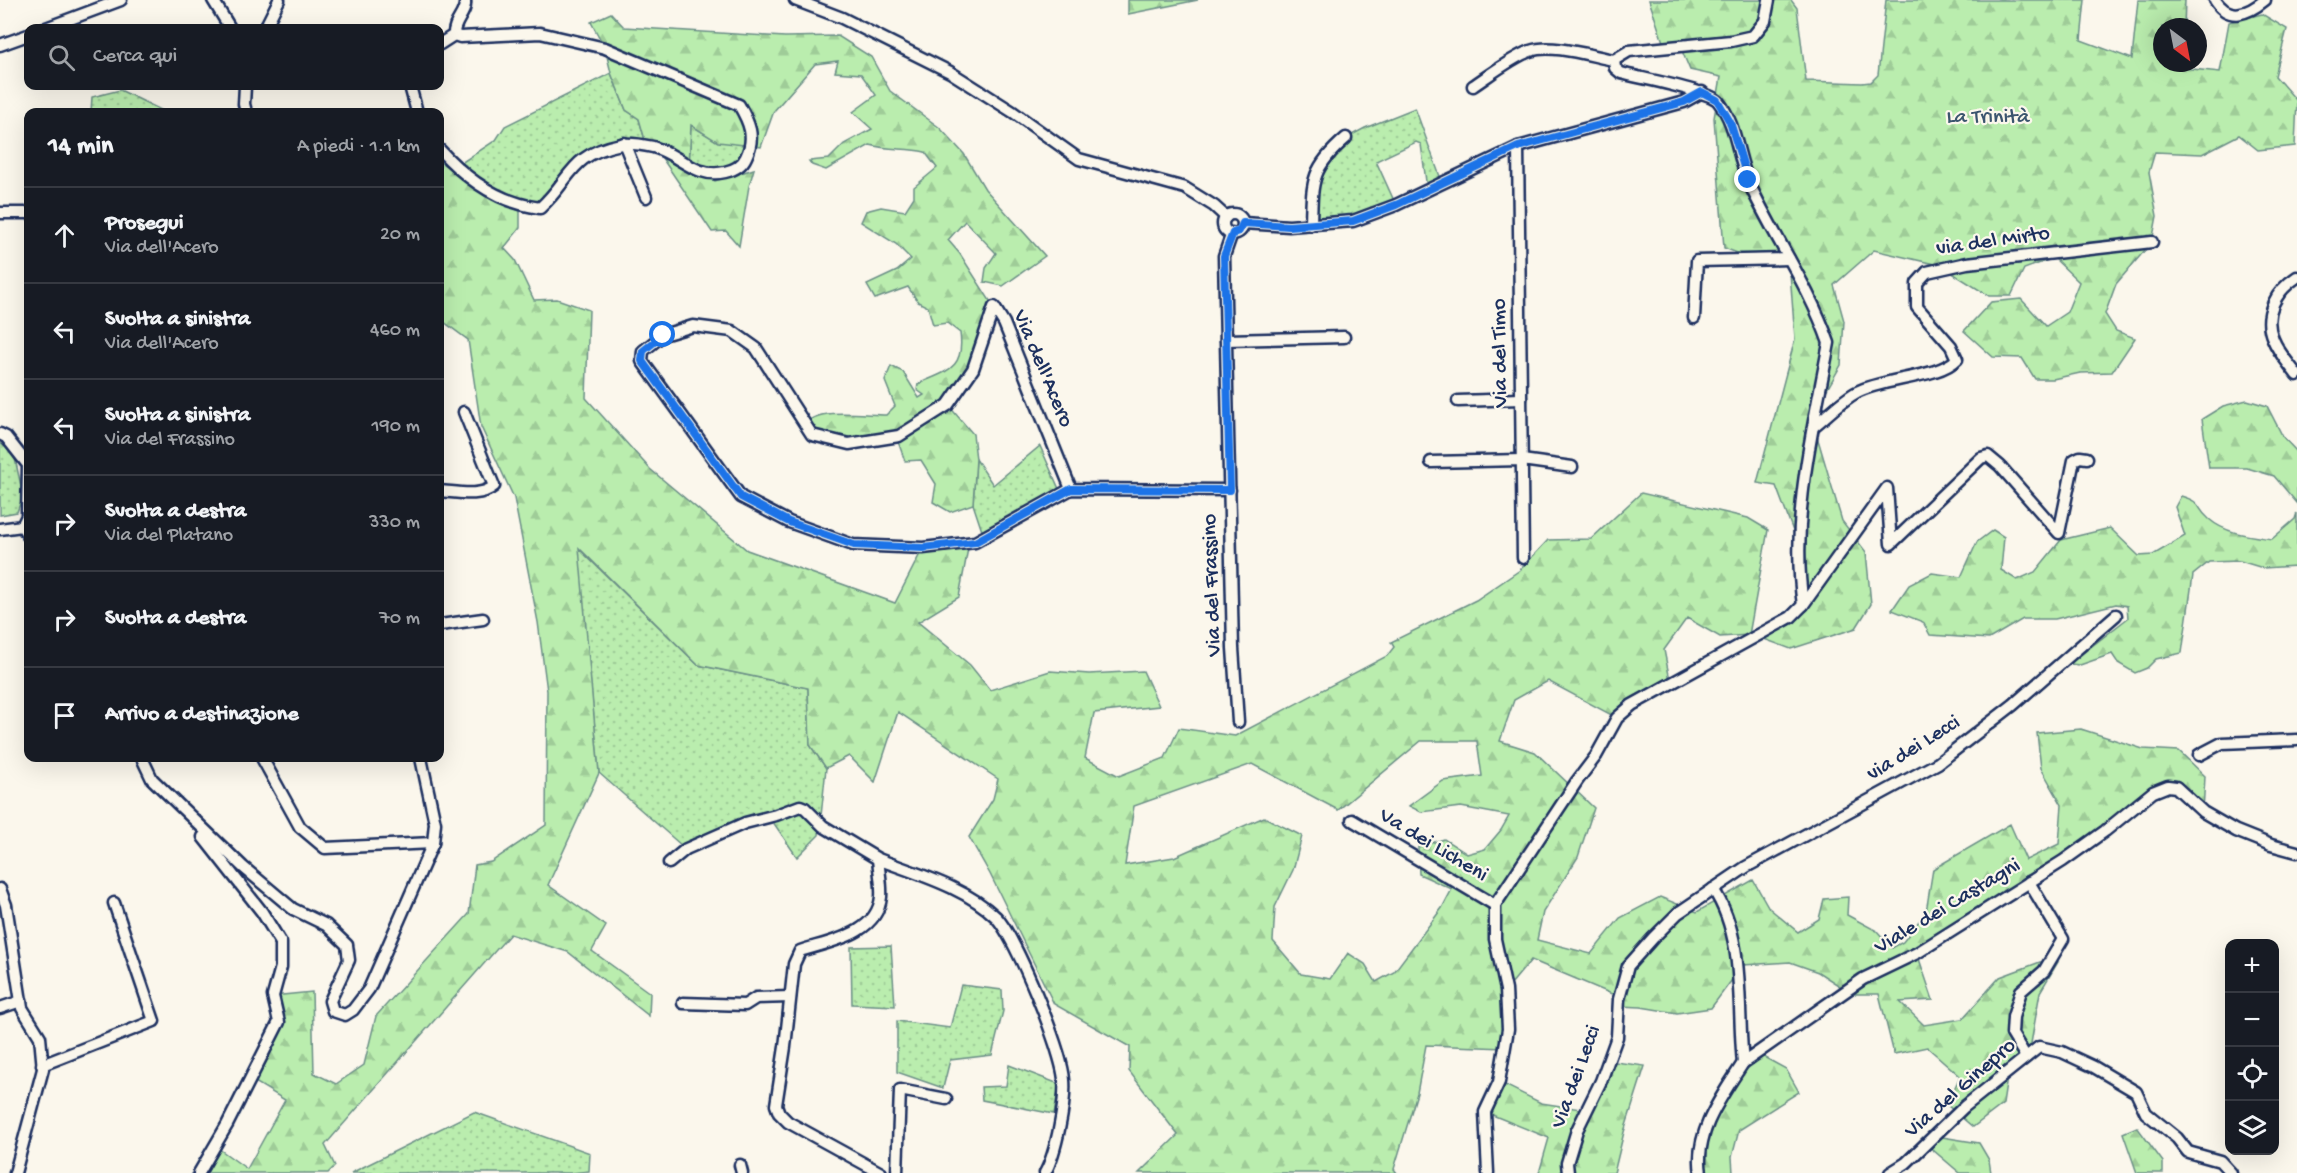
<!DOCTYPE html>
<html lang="it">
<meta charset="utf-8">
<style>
:root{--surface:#171b24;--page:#20242c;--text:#f1f3f6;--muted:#9ea1a6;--line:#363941}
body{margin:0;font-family:"Gochi Hand",sans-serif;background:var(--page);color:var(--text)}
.controls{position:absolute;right:18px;bottom:18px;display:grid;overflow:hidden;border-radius:12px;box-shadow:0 6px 24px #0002}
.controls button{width:54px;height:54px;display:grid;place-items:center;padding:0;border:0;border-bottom:2px solid var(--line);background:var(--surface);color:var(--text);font:30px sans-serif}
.compass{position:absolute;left:2153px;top:18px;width:54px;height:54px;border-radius:50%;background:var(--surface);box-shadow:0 6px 24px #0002;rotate:148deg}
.stop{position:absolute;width:18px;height:18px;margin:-14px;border:4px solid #1a73e8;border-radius:50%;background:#fff}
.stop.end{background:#1a73e8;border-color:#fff;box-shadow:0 2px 6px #0008}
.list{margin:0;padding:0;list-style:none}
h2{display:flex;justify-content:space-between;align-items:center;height:78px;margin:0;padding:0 24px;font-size:26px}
h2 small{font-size:20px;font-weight:400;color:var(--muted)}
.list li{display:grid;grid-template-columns:39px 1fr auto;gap:18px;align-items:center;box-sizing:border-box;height:96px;padding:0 24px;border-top:2px solid var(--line)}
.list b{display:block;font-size:22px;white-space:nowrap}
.list p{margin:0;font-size:20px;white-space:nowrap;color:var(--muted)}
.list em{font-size:20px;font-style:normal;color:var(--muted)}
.icon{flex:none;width:33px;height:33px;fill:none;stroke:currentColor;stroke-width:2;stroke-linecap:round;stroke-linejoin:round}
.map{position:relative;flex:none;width:2297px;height:1173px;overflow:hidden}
.search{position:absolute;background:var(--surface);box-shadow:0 6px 24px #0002;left:24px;top:24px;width:420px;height:66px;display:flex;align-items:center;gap:15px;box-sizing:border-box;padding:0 21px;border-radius:12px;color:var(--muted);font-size:22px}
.panel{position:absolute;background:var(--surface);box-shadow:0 6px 24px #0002;left:24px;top:108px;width:420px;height:654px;border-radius:12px}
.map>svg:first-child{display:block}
.grass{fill:url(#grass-dots);stroke:#6a8e86;stroke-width:1.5}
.forest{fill:url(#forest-firs);stroke:#6a8e86;stroke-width:1.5;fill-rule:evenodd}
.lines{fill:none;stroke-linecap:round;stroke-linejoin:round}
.minor-casing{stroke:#1b2f5e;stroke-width:15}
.minor{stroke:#fbf7ec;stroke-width:10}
.route{stroke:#1a73e8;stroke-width:8}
.labels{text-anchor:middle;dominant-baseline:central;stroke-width:4.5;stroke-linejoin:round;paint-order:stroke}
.park-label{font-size:22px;fill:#3b556e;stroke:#fbf7ec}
.street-label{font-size:22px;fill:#1b2f5e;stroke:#fbf7ec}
</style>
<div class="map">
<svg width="2297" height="1173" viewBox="0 0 2297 1173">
<defs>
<pattern id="grass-dots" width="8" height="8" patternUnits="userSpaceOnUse" patternTransform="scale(1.5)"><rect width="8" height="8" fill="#baedae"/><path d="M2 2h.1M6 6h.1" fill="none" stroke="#9fcc98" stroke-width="1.8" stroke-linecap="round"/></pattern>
<pattern id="forest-firs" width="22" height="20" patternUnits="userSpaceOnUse" patternTransform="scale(1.5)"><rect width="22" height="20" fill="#baedae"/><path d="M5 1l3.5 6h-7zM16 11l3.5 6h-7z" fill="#9fcc98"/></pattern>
</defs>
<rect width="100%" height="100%" fill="#fbf7ec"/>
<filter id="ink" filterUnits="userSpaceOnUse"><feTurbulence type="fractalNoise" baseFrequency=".0167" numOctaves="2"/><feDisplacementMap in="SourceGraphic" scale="12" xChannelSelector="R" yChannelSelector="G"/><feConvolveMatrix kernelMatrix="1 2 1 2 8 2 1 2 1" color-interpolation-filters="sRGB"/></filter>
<g filter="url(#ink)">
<g class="grass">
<polygon points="611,73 626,110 639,119 647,147 595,151 540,208 520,205 455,167 496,140 505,126"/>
<polygon points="120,90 165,112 91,112 92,97"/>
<polygon points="1415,108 1442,182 1427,189 1421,144 1416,142 1376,161 1396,205 1373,215 1311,225 1315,173 1346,138 1365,128"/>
<polygon points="691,125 717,141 751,145 734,170 689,166"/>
<polygon points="0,443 14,454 23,495 17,512 0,515"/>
<polygon points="1040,446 1059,489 982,531 973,504 976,459 993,485"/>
<polygon points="578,548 698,665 808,688 810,745 826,768 819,835 797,857 773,822 745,823 682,846 599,773"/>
<polygon points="891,946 895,1006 852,1004 851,947"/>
<polygon points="961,985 1002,990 1003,1011 992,1055 950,1060 943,1088 897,1072 897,1021 950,1028"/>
<polygon points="1009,1065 1059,1084 1054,1114 982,1100 981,1087 1006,1086"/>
<polygon points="474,1112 590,1153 589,1171 572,1173 351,1173"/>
</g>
<g class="forest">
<polygon points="1128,0 1198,0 1128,14"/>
<polygon points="1649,0 1791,0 1797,8 1806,81 1862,83 1871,82 1878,75 1886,0 2085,0 2081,40 2132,59 2138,0 2185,0 2184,27 2162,27 2162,63 2183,63 2183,68 2220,72 2229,22 2262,14 2287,29 2275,76 2297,101 2295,146 2258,150 2239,135 2202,154 2155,152 2149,172 2157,216 2152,242 2116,284 2105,314 2116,331 2135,338 2112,372 2080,373 2053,379 2035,379 2022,358 1993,357 1964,331 1991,302 2021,299 2046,326 2067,312 2079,282 2054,258 2024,269 2011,296 1989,296 1949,271 1947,267 1874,250 1834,285 1844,321 1841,365 1818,405 1814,426 1842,521 1866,552 1871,604 1856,628 1791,649 1756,636 1806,600 1799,547 1776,486 1757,483 1795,339 1789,259 1756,260 1724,248 1714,118 1721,77 1690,70 1680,46 1665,48"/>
<path d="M611 13 624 27 785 37 838 36 871 57 890 91 940 128 964 154 985 189 1045 256 1003 286 984 282 986 268 996 253 965 221 948 240 960 254 994 307 973 369 948 405 973 434 976 459 973 504 950 512 933 502 936 484 921 460 905 461 896 436 849 444 812 435 805 424C819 407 864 415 886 415L895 406 885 381 891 366 903 372 919 398 924 395 917 390 918 384C946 371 965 370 960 333L947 323 933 325 928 307 918 302 908 287 875 299 867 285 897 271 911 259 896 244 861 222 866 211 881 207 905 211 914 197V187L937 168 925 152C906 148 888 150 870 145L826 170 812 165 809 161 829 159 844 144 872 129 853 112 876 95 861 74 835 72 838 61 815 64 774 111 761 147 718 142 691 125 689 166 715 181 754 169 749 186 739 246 726 231 712 232 656 149 647 147 639 119 626 110 611 73 605 48 591 22Z"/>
<path d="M440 162 498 202 520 211V228L504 248 515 260 534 300 557 299 589 310 586 398 650 469 747 550 895 603 923 548 969 543 959 597 918 622 970 665 990 690 1050 671 1089 674 1143 671 1159 706 1094 713 1085 758 1119 776 1165 758 1179 728 1235 736 1387 656 1394 647 1391 642 1476 600 1520 570 1548 540 1591 539 1641 493 1748 518 1768 530 1749 635 1720 637 1687 618 1664 650 1671 685 1617 718 1548 681 1514 700 1500 741 1535 752 1594 808 1578 857 1543 912 1537 940 1591 954 1620 918 1660 897 1697 912 1753 880 1769 908 1798 932 1819 919 1824 899 1848 897 1847 915 1877 931 1892 948 1903 942 1926 912 1933 869 2010 824 2026 860 2059 844 2062 805 2041 768 2037 733 2081 729 2143 749 2179 751 2205 776 2203 812 2168 786 2105 831 1917 953 1933 1000 1900 1002 1924 1025 1962 1019 2000 977 2040 962H2058L2040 992 2029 1055 2008 1071 2003 1104 1973 1127 1947 1105 1960 1076 1927 1047 1894 1054 1879 994H1852L1818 972 1790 962 1743 965 1711 1008 1677 1013 1641 1007 1619 1006V997L1531 960 1506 990 1505 1048 1426 1045 1417 1093 1394 1169 1397 1173H1139L1178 1135 1129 1071 1130 1047 1054 1004 990 874 969 837 993 799 998 779 898 712 875 782 849 756 826 768 810 745 808 688 698 665 579 548 599 773 548 885 606 926 592 951 650 993 649 1016 568 952 510 934 325 1145 335 1166 328 1173H199L215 1146 247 1169 285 1100 250 1079 279 1022 273 996 312 992 314 1073 336 1084 364 1065 376 1016 469 914 475 865 491 862 546 825 547 691 538 622 514 498 481 427 468 340 440 319ZM1421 741H1477L1482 776 1443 781 1409 806 1421 812 1461 807 1509 816 1501 830 1485 849 1467 854 1444 839 1418 847 1419 874 1452 889 1442 908 1394 972 1376 982 1365 964 1348 953 1330 979 1301 974 1273 941 1275 907 1293 870 1302 836 1264 817 1174 857 1125 865 1134 806 1252 764 1338 810Z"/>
<polygon points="2247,400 2267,406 2283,437 2297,452 2297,503 2274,476 2247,468 2209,468 2202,419 2223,406"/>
<path d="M2181 496C2204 503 2194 506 2209 519 2226 534 2251 536 2272 539L2295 519 2297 513V566L2263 568 2240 561 2209 562 2193 575 2182 653 2156 659 2147 668 2135 673 2118 663 2112 654 2080 665 2069 664 2128 618 2127 606 2116 604 2055 619H2023L1989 639 1930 635 1923 622 1892 610 1909 585 1932 573 1961 577 1977 542 1993 530 2004 537 2001 570 2017 580 2035 572 2061 540 2110 528 2139 556 2153 555 2185 536 2175 507Z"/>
<polygon points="1762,1056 1786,1069 1799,1092 1739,1130 1732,1157 1733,1173 1701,1173 1703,1135 1743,1063"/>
<polygon points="1608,1061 1645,1066 1624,1132 1614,1173 1539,1173 1549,1138 1485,1112 1499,1082 1541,1103 1587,1110"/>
<polygon points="2137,1127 2163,1162 2163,1173 2137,1173 2123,1133"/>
<polygon points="1936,1136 1979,1143 1989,1160 1991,1173 1960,1173 1926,1144"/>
</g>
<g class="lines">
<defs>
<g id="minor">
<polyline points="213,0 230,28"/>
<polyline points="795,0 842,18 950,72 1013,112 1079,159 1185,188 1214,206 1226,217"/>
<path d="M2215 0C2229 22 2248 14 2265 0"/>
<polyline points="46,28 121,0"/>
<polyline points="265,28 279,0"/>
<path d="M454 35C453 21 467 14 465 0"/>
<path d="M440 44 454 35 460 37 540 33 605 48 739 105C749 122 756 137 746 157 742 166 734 170 725 172 695 179 679 154 653 147 644 145 629 143 621 144 568 155 573 178 540 208 499 203 467 180 440 150"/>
<polyline points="0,45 28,35"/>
<path d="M1614 60 1615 68 1621 73C1639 78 1709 91 1718 101 1737 124 1737 157 1749 183 1774 237 1809 286 1829 343 1813 429 1790 517 1803 605"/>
<polyline points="1614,60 1629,51 1731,41 1753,36 1765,21 1769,0"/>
<polyline points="245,86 244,104 246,112"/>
<polyline points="410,86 417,112"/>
<path d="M1473 86C1488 76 1513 57 1530 51 1552 43 1591 56 1614 60"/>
<polyline points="624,143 646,197"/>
<polyline points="1518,147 1523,558"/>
<polyline points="0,213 28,213"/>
<circle cx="1233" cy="224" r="10"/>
<polyline points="1243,223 1289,226 1353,221 1396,205 1518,147 1684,102 1702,92"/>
<path d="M1311 225C1312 181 1311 168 1346 138"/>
<polyline points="1232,233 1224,256 1233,648 1238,722"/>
<path d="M2297 277C2277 290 2262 314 2273 339 2278 352 2289 364 2297 375"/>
<polyline points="1694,318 1697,261 1789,259"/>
<polyline points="1226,340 1344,337"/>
<polyline points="1458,401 1521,399"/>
<path d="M1814 426C1828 415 1842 400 1857 392 1884 378 1939 378 1957 359L1951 346 1917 307V283L1927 272 1967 263 2152 242"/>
<polyline points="0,434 6,437 28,465 27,516 22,526 0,529"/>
<polyline points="1431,462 1522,460 1572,467"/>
<polyline points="1071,489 975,542 923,548 853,545 789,522 741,497 642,361 643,351 663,335 693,326 732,331 756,348 812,435 849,444 899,436 948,405 973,369 994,307 1004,323 1071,489 1230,490"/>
<path d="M440 491C457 492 480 498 494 486L464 412"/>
<polyline points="22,526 28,536"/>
<polyline points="440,625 483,619"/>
<polyline points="2199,755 2222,743 2297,740"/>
<polyline points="142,758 152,779 243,867 293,909 326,925 347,945 349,960 330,1001 333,1011 345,1015 353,1010 369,989 433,843 435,823 421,758"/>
<polyline points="262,758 300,827 325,848 433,843"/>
<polyline points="1352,820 1495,905"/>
<path d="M878 859C917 874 965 887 996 917 1016 938 1062 1050 1064 1080 1066 1103 1056 1153 1045 1173"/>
<path d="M669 863 686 849 745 823 776 815 800 806 805 808 823 826 878 859C879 871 882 885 881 897 877 935 830 941 800 951L794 964 785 1047 776 1105 779 1113 788 1122 881 1173"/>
<polyline points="0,889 6,905 22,1008 40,1037 43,1069 15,1173"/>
<path d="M1713 889C1746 938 1737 1006 1743 1063L1863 979 1917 953 2063 861 2105 831 2153 792 2168 786 2176 787 2203 812 2236 831 2271 845 2297 852"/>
<polyline points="683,1003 745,1005 756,998 790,997"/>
<polyline points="0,1008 21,1001"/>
<polyline points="2026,1057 2012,1034 2013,1017 2021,991 2044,971 2063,939 2029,882"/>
<polyline points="42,1065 154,1021 114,903"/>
<polyline points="740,1165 742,1173"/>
<polyline points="199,1173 227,1125 279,1022 273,996 281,967 281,943 262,912 203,837"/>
<polyline points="897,1173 900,1090 946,1099"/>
<polyline points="1488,1173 1485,1112 1499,1082 1508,1029 1506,990 1495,939 1495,905 1577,781 1596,756 1617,718 1632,705 1791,617 1803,605 1887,488 1891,544 1981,458 1988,456 2000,466 2059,533 2074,460 2080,457 2087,458"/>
<polyline points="1568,1173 1567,1163 1577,1130 1601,1081 1617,1037 1619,999 1628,966 1653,938 1678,913 1746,867 1938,763 2013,705 2116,615"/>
<path d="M1701 1173C1694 1132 1722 1096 1743 1063"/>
<polyline points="1890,1173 1906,1163 1964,1107 2039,1047 2062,1052 2094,1067 2136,1092 2146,1113 2177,1138 2188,1152 2220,1161 2231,1173"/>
</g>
</defs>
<use href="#minor" class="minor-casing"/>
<use href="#minor" class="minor"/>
</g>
</g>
<g class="lines" filter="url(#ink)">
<polyline class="route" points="663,335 643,351 642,361 741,497 789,522 854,545 923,548 975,542 1071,489 1230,490 1224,256 1233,233 1239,231 1243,223 1289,226 1353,221 1396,205 1518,147 1684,102 1702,92 1717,100 1730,122 1748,180"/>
</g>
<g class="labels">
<g class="park-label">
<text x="1988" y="118">La Trinità</text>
</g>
<g class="street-label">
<text transform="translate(1993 242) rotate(-8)">via del Mirto</text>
<text transform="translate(1501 353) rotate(-91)">Via del Timo</text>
<text transform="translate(1042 369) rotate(67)">Via dell'Acero</text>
<text transform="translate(1213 585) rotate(-92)">Via del Frassino</text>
<text transform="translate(1914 749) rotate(-32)">via dei Lecci</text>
<text transform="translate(1433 846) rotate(31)">Va dei Licheni</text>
<text transform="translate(1948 907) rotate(-31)">Viale dei Castagni</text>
<text transform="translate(1577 1077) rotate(-70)">Via dei Lecci</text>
<text transform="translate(1961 1089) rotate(-41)">Via del Ginepro</text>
</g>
</g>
</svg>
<div class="controls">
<button>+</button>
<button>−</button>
<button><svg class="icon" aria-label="locate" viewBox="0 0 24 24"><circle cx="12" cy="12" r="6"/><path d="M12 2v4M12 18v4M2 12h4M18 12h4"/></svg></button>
<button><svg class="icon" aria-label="layers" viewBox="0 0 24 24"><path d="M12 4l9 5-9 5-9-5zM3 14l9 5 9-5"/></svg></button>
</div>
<svg class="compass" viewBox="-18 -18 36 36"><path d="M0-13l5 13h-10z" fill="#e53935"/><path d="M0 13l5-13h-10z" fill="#9ea1a6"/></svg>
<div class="stop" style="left:663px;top:335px"></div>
<div class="stop end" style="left:1748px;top:180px"></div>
<div class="search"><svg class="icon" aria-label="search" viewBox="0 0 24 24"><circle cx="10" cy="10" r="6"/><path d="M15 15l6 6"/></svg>Cerca qui</div>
<section class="panel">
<h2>14 min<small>A piedi · 1.1 km</small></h2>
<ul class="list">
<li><svg class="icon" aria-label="ahead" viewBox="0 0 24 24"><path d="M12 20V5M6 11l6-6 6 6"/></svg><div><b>Prosegui</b><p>Via dell'Acero</p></div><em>20 m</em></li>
<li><svg class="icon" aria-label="left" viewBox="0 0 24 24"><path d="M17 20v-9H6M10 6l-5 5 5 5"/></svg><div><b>Svolta a sinistra</b><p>Via dell'Acero</p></div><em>460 m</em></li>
<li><svg class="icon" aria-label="left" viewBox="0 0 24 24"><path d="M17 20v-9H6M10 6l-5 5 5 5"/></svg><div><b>Svolta a sinistra</b><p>Via del Frassino</p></div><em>190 m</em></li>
<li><svg class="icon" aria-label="right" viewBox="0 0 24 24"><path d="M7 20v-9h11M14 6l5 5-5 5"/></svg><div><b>Svolta a destra</b><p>Via del Platano</p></div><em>330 m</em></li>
<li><svg class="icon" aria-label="right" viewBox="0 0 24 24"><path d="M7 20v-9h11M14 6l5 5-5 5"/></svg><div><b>Svolta a destra</b></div><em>70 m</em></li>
<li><svg class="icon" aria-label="arrive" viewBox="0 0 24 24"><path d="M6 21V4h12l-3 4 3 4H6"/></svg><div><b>Arrivo a destinazione</b></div></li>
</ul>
</section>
</div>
